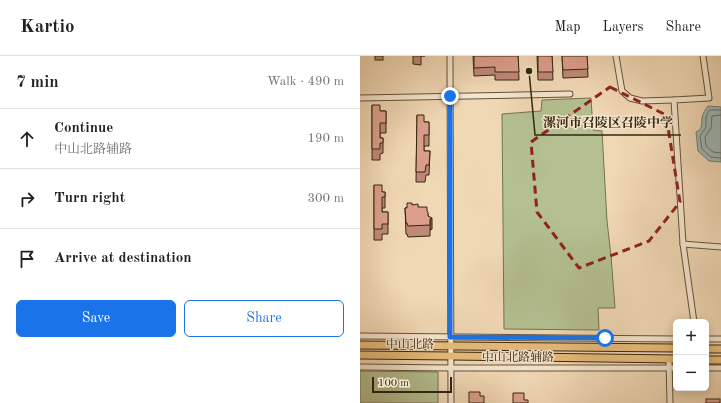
<!DOCTYPE html>
<meta charset="utf-8">
<style>
:root{--surface:#fff;--page:#f6f6f6;--text:#222;--muted:#767676;--line:#e0e0e0;--accent:#1a73e8}
body{margin:0;font-family:"Old Standard TT","Noto Serif SC",serif;background:var(--page);color:var(--text)}
.controls{position:absolute;right:12px;bottom:12px;display:grid;overflow:hidden;border-radius:6px;box-shadow:0 2px 10px #0003}
.controls button{width:36px;height:36px;display:grid;place-items:center;padding:0;border:0;border-bottom:1px solid var(--line);background:var(--surface);color:var(--text);font:20px sans-serif}
.scale{position:absolute;left:12px;bottom:10px;width:80px;box-sizing:border-box;padding-left:4px;border:2px solid #352611;border-top:0;font-size:11px;line-height:14px;white-space:nowrap;color:#352611;-webkit-text-stroke:3px #f6e6cf;paint-order:stroke}
.stop{position:absolute;width:12px;height:12px;margin:-9px;border:3px solid #1a73e8;border-radius:50%;background:#fff}
.stop.end{background:#1a73e8;border-color:#fff;box-shadow:0 1px 4px #0008}
.list{margin:0;padding:0;list-style:none}
h2{display:flex;justify-content:space-between;align-items:center;height:52px;margin:0;padding:0 16px;font-size:17px}
h2 small{font-size:13px;font-weight:400;color:var(--muted)}
.list li{display:grid;grid-template-columns:26px 1fr auto;gap:12px;align-items:center;box-sizing:border-box;height:60px;padding:0 16px;border-top:1px solid var(--line)}
.list b{display:block;font-size:15px;white-space:nowrap}
.list p{margin:0;font-size:13px;white-space:nowrap;color:var(--muted)}
.list em{font-size:13px;font-style:normal;color:var(--muted)}
.actions{display:flex;gap:8px;padding:12px 16px}
.actions a{flex:1;padding:9px 0;border:1px solid var(--accent);border-radius:6px;text-align:center;font-size:14px;color:var(--accent)}
.actions .main{background:var(--accent);color:#fff}
.icon{flex:none;width:22px;height:22px;fill:none;stroke:currentColor;stroke-width:2;stroke-linecap:round;stroke-linejoin:round}
.map{position:relative;flex:none;width:361px;height:347px;overflow:hidden}
header{display:flex;align-items:center;gap:24px;box-sizing:border-box;height:56px;padding:0 20px;background:var(--surface);border-bottom:1px solid var(--line)}
header strong{font-size:19px}
nav{display:flex;gap:22px;margin-inline-start:auto;font-size:14px}
main{display:flex}
aside{flex:1;background:var(--surface)}
.map>svg:first-child{display:block}
.green{fill:#b4c092;stroke:#747352}
.water{fill:#9db8b6;stroke:#737e74}
.lines{fill:none;stroke-linecap:round;stroke-linejoin:round}
.shore{stroke:#696f64;stroke-width:1}
.minor-casing{stroke:#64523a;stroke-width:7}
.major-casing{stroke:#352611;stroke-width:9}
.minor{stroke:#f6e6cf;stroke-width:5}
.major{stroke:#e8bc7a;stroke-width:7}
.wall{fill:#be8978;stroke:#352611}
.shaded-wall{fill:#9b6f62;stroke:#352611}
.building{fill:#dd9f8c;stroke:#352611}
.route{stroke:#1a73e8;stroke-width:5}
.marked{fill:none;stroke:#8f2418;stroke-width:3;stroke-dasharray:8 5;stroke-linejoin:round}
.labels{text-anchor:middle;dominant-baseline:central;stroke-width:3;stroke-linejoin:round;paint-order:stroke}
.street-label{font-size:12px;fill:#352611;stroke:#f6e6cf}
.leader{fill:none;stroke:#352611;stroke-width:1.5}
.callout-dot{fill:#352611;stroke:#f6e6cf;stroke-width:1.5}
.callout-label{font-size:13px;text-anchor:middle;font-weight:bold;fill:#352611;stroke:#f6e6cf;stroke-width:3;stroke-linejoin:round;paint-order:stroke}
</style>
<header>
<strong>Kartio</strong>
<nav><a>Map</a><a>Layers</a><a>Share</a></nav>
</header>
<main>
<aside>
<h2>7 min<small>Walk · 490 m</small></h2>
<ul class="list">
<li><svg class="icon" aria-label="ahead" viewBox="0 0 24 24"><path d="M12 20V5M6 11l6-6 6 6"/></svg><div><b>Continue</b><p>中山北路辅路</p></div><em>190 m</em></li>
<li><svg class="icon" aria-label="right" viewBox="0 0 24 24"><path d="M7 20v-9h11M14 6l5 5-5 5"/></svg><div><b>Turn right</b></div><em>300 m</em></li>
<li><svg class="icon" aria-label="arrive" viewBox="0 0 24 24"><path d="M6 21V4h12l-3 4 3 4H6"/></svg><div><b>Arrive at destination</b></div></li>
</ul>
<div class="actions"><a class="main">Save</a><a>Share</a></div>
</aside>
<div class="map">
<svg width="361" height="347" viewBox="0 0 361 347">
<rect width="100%" height="100%" fill="#f1d8b5"/>
<filter id="stains"><feTurbulence type="fractalNoise" baseFrequency=".005" numOctaves="4"/><feColorMatrix values="0 0 0 0 .2 0 0 0 0 .09 0 0 0 0 .02 0 0 0 .5 -.17"/></filter>
<radialGradient id="worn" r=".72"><stop offset=".6" stop-color="#630" stop-opacity="0"/><stop offset="1" stop-color="#630" stop-opacity=".3"/></radialGradient>
<g class="green">
<polygon points="231,42 233,74 242,75 247,165 251,200 255,252 238,252 239,274 144,273 142,58 181,55 182,44"/>
<polygon points="0,315 78,316 78,347 0,347"/>
</g>
<path class="water" d="M348 50 361 51V106L349 105 338 95 336 76C343 73 341 69 342 62 343 57 345 54 348 50Z"/>
<g class="lines">
<g class="shore">
<polyline points="361,54 350,54 348,56 346,62 346,71 340,80 342,93 351,101 361,102"/>
<polyline points="361,59 352,60 351,72 345,81 346,90 353,96 361,97"/>
</g>
<defs>
<g id="minor">
<polyline points="90,0 91,347"/>
<polyline points="256,0 262,35 270,42 282,45 314,44"/>
<polyline points="0,42 210,38"/>
<polyline points="323,188 361,191"/>
<polyline points="334,266 323,188 314,44 349,42 343,0"/>
<polyline points="0,280 316,283"/>
<polyline points="346,283 361,283"/>
<polyline points="309,303 310,347"/>
<polyline points="0,311 91,312 316,312"/>
<polyline points="346,312 361,312"/>
</g>
<g id="major">
<polyline points="0,289 316,292"/>
<polyline points="346,293 361,293"/>
<polyline points="0,299 91,300 316,303"/>
<polyline points="346,304 361,304"/>
</g>
</defs>
<use href="#minor" class="minor-casing"/>
<use href="#major" class="major-casing"/>
<use href="#minor" class="minor"/>
<use href="#major" class="major"/>
</g>
<g class="wall">
<rect x="15" y="0" width="8" height="4"/>
<polygon points="53,0 65,0 61,0 61,9 53,8"/>
<polygon points="113,0 158,0 159,24 135,24 135,19 114,20"/>
<polygon points="177,0 192,0 193,24 178,24"/>
<polygon points="202,0 227,0 228,21 203,22"/>
<polygon points="12,49 20,55 26,55 26,77 20,77 20,82 23,82 23,97 20,98 20,104 12,104"/>
<polygon points="57,59 64,66 69,66 69,90 64,90 64,95 70,95 69,119 66,119 65,126 56,126"/>
<polygon points="14,129 22,136 25,136 25,152 22,152 22,156 28,156 28,178 22,178 22,184 14,184"/>
<polygon points="52,149 67,155 72,173 70,174 70,180 48,181 47,178 46,178 45,152 47,152"/>
</g>
<polygon class="shaded-wall" points="72,162 72,173 70,174 70,163"/>
<g class="building">
<polygon points="114,0 158,0 159,16 135,16 135,11 114,12"/>
<polygon points="178,0 192,0 193,16 178,16"/>
<polygon points="202,0 227,0 228,13 203,14"/>
<polygon points="12,49 20,49 20,55 26,55 26,67 20,67 20,82 23,82 23,87 20,87 20,93 12,93"/>
<polygon points="57,59 64,59 64,66 69,66 69,79 64,79 64,95 70,95 69,109 66,109 65,116 56,116"/>
<polygon points="14,129 22,129 22,136 25,136 25,141 22,141 22,156 28,156 28,168 22,168 22,173 14,173"/>
<polygon points="47,147 52,147 52,149 58,148 58,151 67,151 67,155 68,156 68,160 72,162 70,163 70,169 48,170 47,167 46,167 45,152 47,152"/>
<polygon points="109,336 120,336 120,340 124,340 124,347 109,347"/>
<polygon points="153,337 164,337 164,344 168,344 168,347 153,347"/>
<rect x="346" y="343" width="14" height="4"/>
</g>
<g class="lines">
<polyline class="route" points="90,40 90,281 245,282"/>
</g>
<path class="marked" d="M250 31 306 59 320 146 289 185 219 212 177 156 171 86Z"/>
<g class="labels">
<g class="street-label">
<text x="50" y="289">中山北路</text>
<text x="158" y="302">中山北路辅路</text>
</g>
</g>
<path class="leader" d="M169 15L175 79H321"/>
<circle class="callout-dot" cx="169" cy="15" r="4"/>
<g class="callout-label">
<text x="248" y="71">漯河市召陵区召陵中学</text>
</g>
<rect width="100%" height="100%" filter="url(#stains)"/>
<rect width="100%" height="100%" fill="url(#worn)"/>
</svg>
<div class="controls">
<button>+</button>
<button>−</button>
</div>
<div class="scale">100 m</div>
<div class="stop" style="left:245px;top:282px"></div>
<div class="stop end" style="left:90px;top:40px"></div>
</div>
</main>
